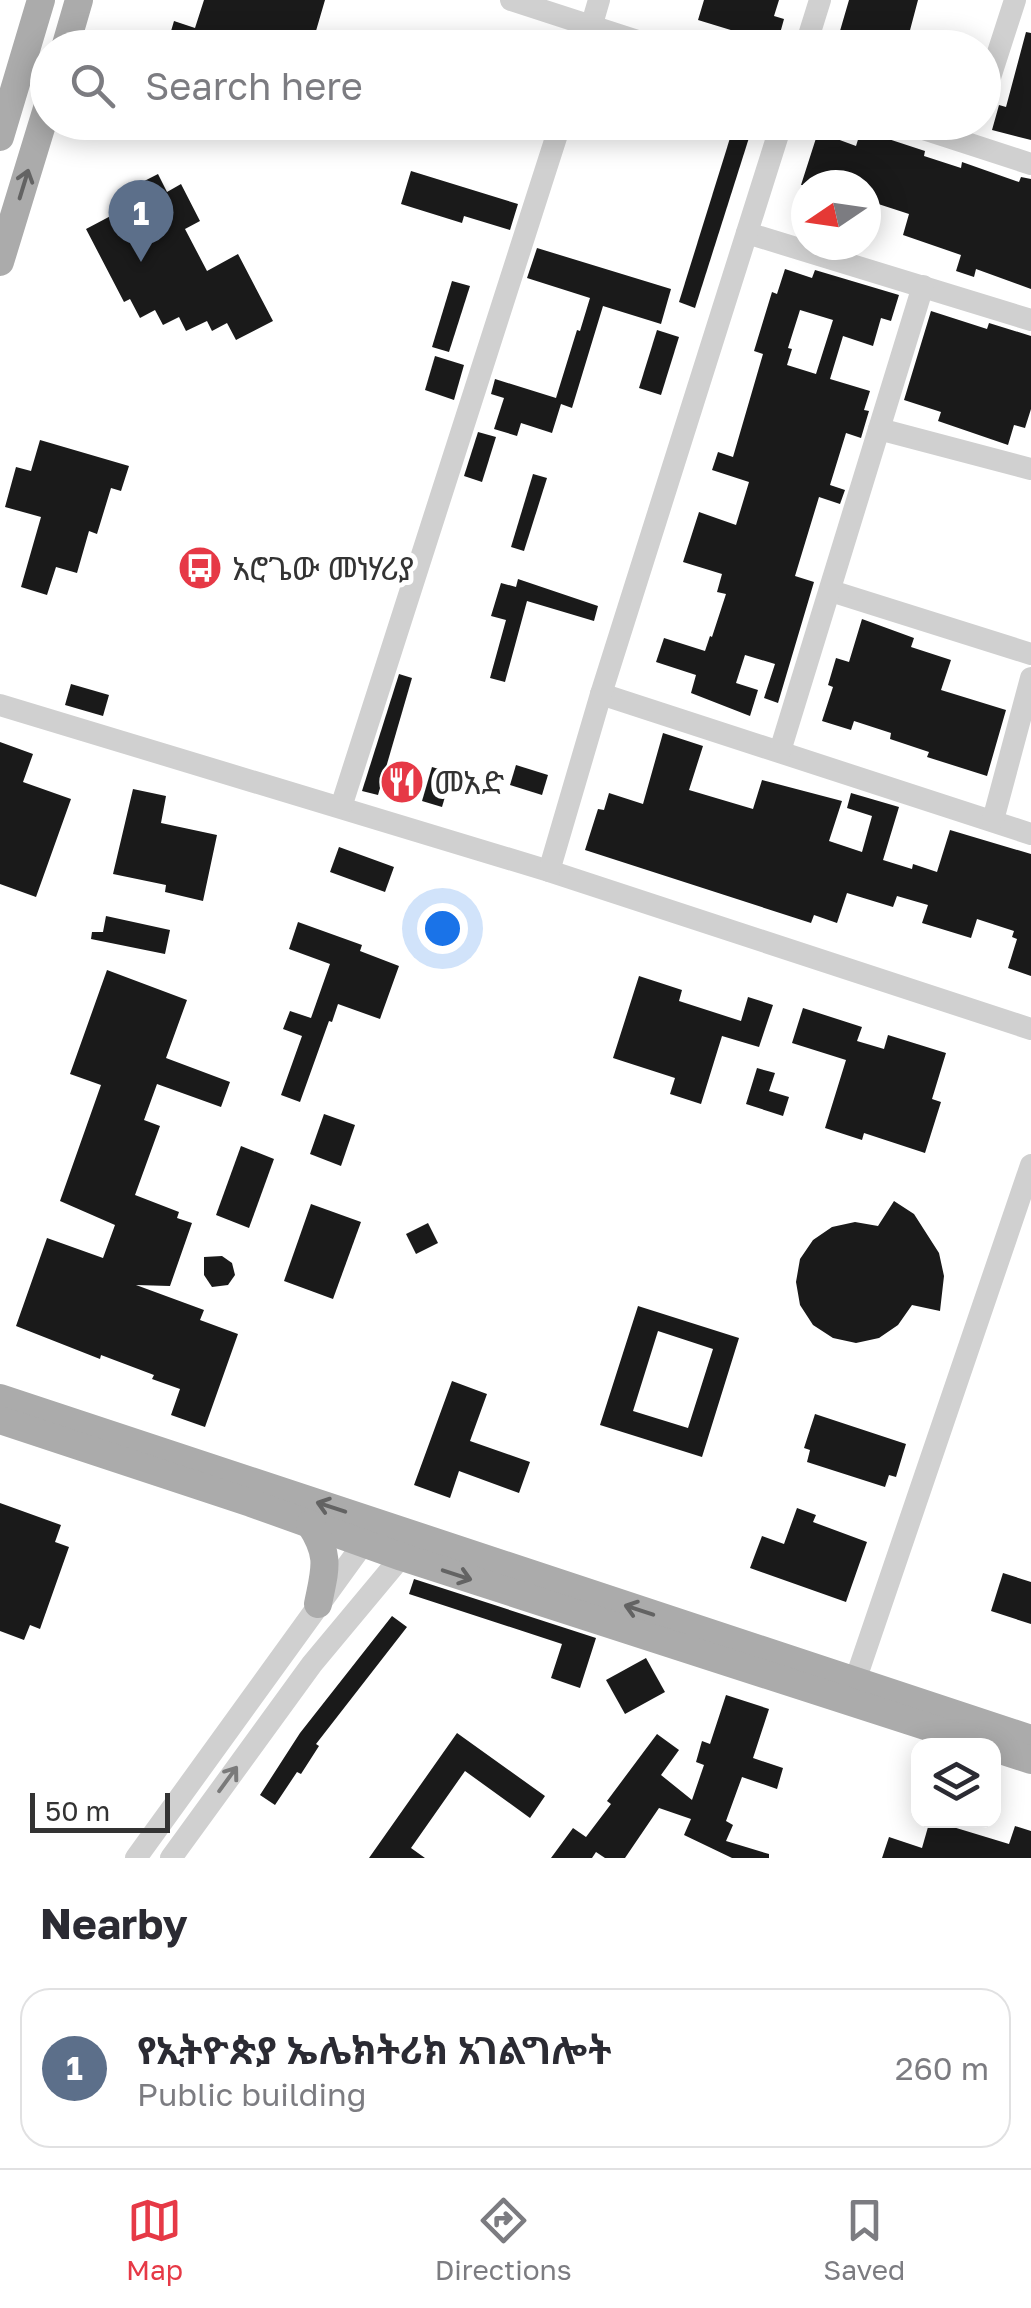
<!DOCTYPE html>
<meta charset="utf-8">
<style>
:root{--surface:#fff;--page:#f2f2f3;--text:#2b2b33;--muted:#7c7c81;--line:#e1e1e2;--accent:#e63946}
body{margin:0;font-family:"Golos Text","Noto Sans Ethiopic",sans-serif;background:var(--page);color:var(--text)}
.controls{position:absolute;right:30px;bottom:30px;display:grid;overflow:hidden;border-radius:20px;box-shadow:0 5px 25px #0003}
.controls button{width:90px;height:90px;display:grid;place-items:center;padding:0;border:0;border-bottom:2px solid var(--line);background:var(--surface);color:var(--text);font:50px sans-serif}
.compass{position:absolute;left:791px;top:170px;width:90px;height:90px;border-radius:50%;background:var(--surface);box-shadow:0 5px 25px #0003;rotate:257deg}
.scale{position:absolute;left:30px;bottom:25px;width:140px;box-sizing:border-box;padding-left:10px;border:5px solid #333;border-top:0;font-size:28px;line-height:35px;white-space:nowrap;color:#333;-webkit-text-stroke:8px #fff;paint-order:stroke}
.you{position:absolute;left:442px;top:928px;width:35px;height:35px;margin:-25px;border:8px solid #fff;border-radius:50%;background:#1a73e8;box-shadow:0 0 0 15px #1a73e833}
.badge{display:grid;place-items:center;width:65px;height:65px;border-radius:50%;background:var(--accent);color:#fff;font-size:32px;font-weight:700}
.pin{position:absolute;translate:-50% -82px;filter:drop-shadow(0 2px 5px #0008)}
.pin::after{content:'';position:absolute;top:52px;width:35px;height:30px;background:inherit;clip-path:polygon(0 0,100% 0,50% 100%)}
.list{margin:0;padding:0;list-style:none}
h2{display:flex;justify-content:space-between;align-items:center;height:130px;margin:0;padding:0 40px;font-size:42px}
h2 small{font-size:32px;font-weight:400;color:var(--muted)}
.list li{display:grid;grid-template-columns:65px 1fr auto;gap:30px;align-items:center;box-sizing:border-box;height:160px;margin:0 20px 20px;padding:0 20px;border:2px solid var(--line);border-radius:30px}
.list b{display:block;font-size:38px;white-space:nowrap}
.list p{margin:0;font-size:32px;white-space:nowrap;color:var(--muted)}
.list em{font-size:32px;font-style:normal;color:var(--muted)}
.icon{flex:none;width:55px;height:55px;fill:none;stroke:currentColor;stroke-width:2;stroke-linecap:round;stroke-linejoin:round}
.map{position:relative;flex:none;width:1031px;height:1858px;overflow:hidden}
.search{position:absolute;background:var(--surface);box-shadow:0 5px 25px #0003;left:30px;right:30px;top:30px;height:110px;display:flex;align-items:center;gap:25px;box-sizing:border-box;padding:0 35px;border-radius:55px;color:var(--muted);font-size:38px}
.sheet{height:310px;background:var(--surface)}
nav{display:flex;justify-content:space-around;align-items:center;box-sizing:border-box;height:140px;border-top:2px solid var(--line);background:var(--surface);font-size:28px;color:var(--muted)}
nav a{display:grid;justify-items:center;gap:5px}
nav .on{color:var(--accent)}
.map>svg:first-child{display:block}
.building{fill:#1a1a1a;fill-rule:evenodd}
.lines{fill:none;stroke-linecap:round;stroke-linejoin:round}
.minor{stroke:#d0d0d0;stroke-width:22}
.major{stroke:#ababab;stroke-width:28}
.oneway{stroke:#636363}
.oneway2{stroke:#7a7a7a}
.labels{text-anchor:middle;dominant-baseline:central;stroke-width:10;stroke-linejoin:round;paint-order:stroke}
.poi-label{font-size:32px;fill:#333;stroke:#fff;text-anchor:start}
</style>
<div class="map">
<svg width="1031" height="1858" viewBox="0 0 1031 1858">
<rect width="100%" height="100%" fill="#fff"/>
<g class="building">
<polygon points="204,0 325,0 311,48 166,48 174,21 195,28"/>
<polygon points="704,0 779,0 774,16 784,19 776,48 752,48 731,41 734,31 698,20"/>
<polygon points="849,0 918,0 909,34 941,43 941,48 835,48"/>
<polygon points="1026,32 1031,33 1031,140 992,130 999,105 1006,107"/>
<polygon points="735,122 754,122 695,308 679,302"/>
<polygon points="861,130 925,151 924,156 961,168 962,162 1019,182 1021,177 1031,179 1031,289 976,269 974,277 956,271 961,255 903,235 909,214 866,200 866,185 842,179 840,185 801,185 818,132 856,146"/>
<polygon points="411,171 518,204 510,230 464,216 462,223 401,204"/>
<polygon points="158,174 167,192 181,184 200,221 185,229 207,271 238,254 273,321 236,340 227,323 212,331 207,321 186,331 179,317 163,325 155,310 140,318 130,299 124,302 86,229 122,210 115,196"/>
<polygon points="537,248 671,289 661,324 603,306 572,408 561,404 552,433 521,423 517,436 494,429 504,398 491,394 495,379 556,398 577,330 580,331 590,298 527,278"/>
<path d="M785 269 812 278 815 270 899 295 891 321 881 318 873 346 843 336 830 379 870 391 864 410 869 411 861 438 846 433 830 485 845 490 840 504 819 497 795 576 814 582 778 703 764 698 775 664 745 655 736 683 758 690 750 716 691 693 696 675 656 662 664 638 705 651 710 636 712 637 726 594 717 592 722 574 683 562 699 512 736 525 749 482 712 470 718 452 733 457 763 354 754 351 772 292 777 294ZM800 310 833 320 816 374 787 365 792 349 788 348Z"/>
<polygon points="452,281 470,286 449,352 432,347"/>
<polygon points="931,311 987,329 989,323 1031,336 1031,409 1025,428 1014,425 1008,445 938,421 941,412 904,400"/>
<polygon points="657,330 679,337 661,395 639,388"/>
<polygon points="435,356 464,365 454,400 425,390"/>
<polygon points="478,432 496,437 482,482 464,476"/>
<polygon points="40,440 129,466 121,491 111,488 97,534 89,531 77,573 56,567 47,595 21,587 41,517 5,507 16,467 31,471"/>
<polygon points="533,474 547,478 524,551 511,547"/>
<polygon points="518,579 598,606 594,621 527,601 505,682 490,678 506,620 491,616 501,583 516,587"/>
<polygon points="862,619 914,638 911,647 951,660 941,690 1006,710 987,776 927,757 929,752 890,739 891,733 854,721 851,730 822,721 833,687 828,685 836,658 849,662"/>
<polygon points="399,674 412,678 378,795 362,791"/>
<polygon points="71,684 109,695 103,716 65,705"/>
<polygon points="663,733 703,746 689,790 753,809 762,780 842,801 829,841 862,852 872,816 847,808 851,793 899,807 883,860 912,869 913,864 937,872 950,830 1031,854 1031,976 1008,968 1017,939 1012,937 1014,931 977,919 971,938 922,923 928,905 897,896 893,907 847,893 837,923 814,915 811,923 585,850 598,809 604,810 609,793 643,804"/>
<polygon points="0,742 33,754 23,782 71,799 36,897 0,884"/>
<polygon points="516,765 548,775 542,795 510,785"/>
<polygon points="432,767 452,773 442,807 422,801"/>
<polygon points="133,789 166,796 161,823 217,835 203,901 165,892 166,885 113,874"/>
<polygon points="339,847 394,867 385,892 330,872"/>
<polygon points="106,916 170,930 165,954 91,939 92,932 103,932"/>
<polygon points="298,922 362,945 360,951 399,966 380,1019 338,1004 332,1022 329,1021 300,1102 281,1095 302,1036 283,1029 290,1011 311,1018 330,964 289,949"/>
<polygon points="107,970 187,1000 166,1058 230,1082 221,1107 157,1084 144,1120 160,1126 135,1195 179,1212 177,1218 192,1223 170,1286 136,1285 204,1310 200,1320 238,1334 205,1427 171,1415 180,1389 152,1379 154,1375 101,1355 100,1359 16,1326 47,1238 103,1258 115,1225 60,1201 101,1085 70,1074"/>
<polygon points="639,976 682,990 679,1001 741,1021 748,997 773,1005 759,1047 722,1036 701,1104 670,1094 675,1078 613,1058"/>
<polygon points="803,1008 862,1027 857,1041 884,1049 888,1035 946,1053 932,1099 941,1102 925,1153 864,1133 862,1140 825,1128 846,1060 792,1043"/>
<polygon points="757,1068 775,1073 769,1091 789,1097 783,1116 746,1104"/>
<polygon points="324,1114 355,1125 341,1166 310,1154"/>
<polygon points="241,1146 274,1159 249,1228 216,1215"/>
<polygon points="894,1201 914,1214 939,1253 944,1276 940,1311 912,1305 898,1325 879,1338 856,1343 833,1338 813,1325 800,1305 796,1282 800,1259 813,1240 832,1227 855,1222 878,1226"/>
<polygon points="311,1204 361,1222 333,1299 284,1281"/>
<polygon points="428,1223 438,1243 416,1254 406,1234"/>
<polygon points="222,1256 232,1263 235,1275 228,1285 212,1287 204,1275 204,1257"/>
<path d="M638 1306 739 1338 702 1457 600 1425ZM658 1331 713 1349 688 1428 633 1411Z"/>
<polygon points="452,1381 487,1394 470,1441 530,1462 519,1493 459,1471 450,1498 414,1485"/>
<polygon points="815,1414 906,1444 896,1477 889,1475 885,1487 807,1462 810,1450 804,1448"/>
<polygon points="0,1503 61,1525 55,1542 69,1547 40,1629 30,1625 24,1640 0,1631"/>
<polygon points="797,1508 816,1515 813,1522 867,1542 846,1602 750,1568 762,1536 784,1544"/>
<polygon points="1003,1573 1031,1582 1031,1624 991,1611"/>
<polygon points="414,1579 596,1638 580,1688 551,1678 562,1644 409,1594"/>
<polygon points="392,1616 407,1627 316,1744 319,1746 301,1774 297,1772 275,1805 260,1795 300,1733"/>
<polygon points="646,1658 665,1692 625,1714 606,1680"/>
<polygon points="726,1695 769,1709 753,1758 783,1768 777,1789 742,1777 726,1821 733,1825 726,1841 769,1854 769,1858 732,1858 684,1835 691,1819 659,1808 625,1858 605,1858 596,1852 592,1858 551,1858 573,1828 586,1837 611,1804 607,1801 657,1734 679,1750 661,1775 692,1800 704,1765 696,1762 702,1741 710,1744"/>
<polygon points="457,1733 545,1796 530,1818 465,1771 411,1848 425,1858 369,1858"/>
<polygon points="930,1820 1009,1844 1015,1826 1031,1831 1031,1858 882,1858 889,1837 922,1848"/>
</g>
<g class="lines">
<g class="minor">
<polyline points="511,0 659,48"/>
<polyline points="585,48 599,0"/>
<polyline points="805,48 820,0"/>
<polyline points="984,96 1015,0"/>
<polyline points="902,122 1031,164"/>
<polyline points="747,233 1031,320"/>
<polyline points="879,429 1031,469"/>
<polyline points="831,591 1031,654"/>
<polyline points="601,694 1031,834"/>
<polyline points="0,705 549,871 1031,1029"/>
<polyline points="780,751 923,286"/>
<polyline points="341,807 561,122"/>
<polyline points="993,820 1031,678"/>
<polyline points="549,871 601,694 782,122"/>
<polyline points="855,1681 1031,1165"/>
<polyline points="136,1858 371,1533"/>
<polyline points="171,1858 312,1664 412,1544"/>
</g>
<g class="major">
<polyline points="65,48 79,0"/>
<polyline points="0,137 41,0"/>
<polyline points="0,262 48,105"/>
<polyline points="0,1398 1031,1739"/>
<polyline points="0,1420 251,1503 402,1557 987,1746"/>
<path d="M310 1524C331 1556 325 1569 318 1604"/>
<polyline points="994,1748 1031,1760"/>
</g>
</g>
<defs><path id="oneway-shaft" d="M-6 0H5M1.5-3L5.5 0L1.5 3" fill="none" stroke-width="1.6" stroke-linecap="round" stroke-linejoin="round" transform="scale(2.5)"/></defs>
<g class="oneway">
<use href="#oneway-shaft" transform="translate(24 184) rotate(-73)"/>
<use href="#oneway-shaft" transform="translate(331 1507) rotate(-162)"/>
<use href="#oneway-shaft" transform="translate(457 1575) rotate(18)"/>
<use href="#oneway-shaft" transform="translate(639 1610) rotate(-162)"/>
</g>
<use class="oneway2" href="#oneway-shaft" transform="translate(228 1779) rotate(-54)"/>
<defs>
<symbol id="bus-disc" viewBox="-11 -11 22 22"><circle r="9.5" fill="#e63946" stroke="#fff"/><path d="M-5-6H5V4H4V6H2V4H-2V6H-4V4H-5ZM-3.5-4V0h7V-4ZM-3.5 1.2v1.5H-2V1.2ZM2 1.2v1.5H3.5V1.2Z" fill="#fff"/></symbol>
<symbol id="restaurant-disc" viewBox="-11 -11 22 22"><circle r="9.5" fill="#e63946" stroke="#fff"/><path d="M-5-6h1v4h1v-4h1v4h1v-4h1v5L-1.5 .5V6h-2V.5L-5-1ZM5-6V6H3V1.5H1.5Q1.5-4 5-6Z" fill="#fff"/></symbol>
</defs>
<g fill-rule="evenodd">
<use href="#bus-disc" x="175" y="543" width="50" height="50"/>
<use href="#restaurant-disc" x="377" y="757" width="50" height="50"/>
</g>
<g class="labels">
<g class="poi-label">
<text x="232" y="568">አሮጌው መነሃሪያ</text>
<text x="434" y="782">መአድ</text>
</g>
</g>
</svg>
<div class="controls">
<button><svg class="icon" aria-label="layers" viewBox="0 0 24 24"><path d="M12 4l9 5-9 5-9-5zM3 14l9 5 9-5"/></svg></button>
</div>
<svg class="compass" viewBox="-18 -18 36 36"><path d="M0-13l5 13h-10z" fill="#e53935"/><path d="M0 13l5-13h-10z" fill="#7c7c81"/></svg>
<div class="scale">50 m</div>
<div class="you"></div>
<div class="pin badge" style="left:141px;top:262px;background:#5c6f8a">1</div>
<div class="search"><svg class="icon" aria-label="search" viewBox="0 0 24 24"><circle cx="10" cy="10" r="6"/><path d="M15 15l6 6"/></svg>Search here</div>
</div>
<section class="sheet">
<h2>Nearby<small></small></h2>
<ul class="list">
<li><span class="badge" style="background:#5c6f8a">1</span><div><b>የኢትዮጵያ ኤሌክትሪክ አገልግሎት</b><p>Public building</p></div><em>260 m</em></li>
</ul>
</section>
<nav>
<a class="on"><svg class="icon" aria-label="map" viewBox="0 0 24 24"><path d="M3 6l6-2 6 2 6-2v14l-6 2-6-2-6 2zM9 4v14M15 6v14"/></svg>Map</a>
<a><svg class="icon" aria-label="directions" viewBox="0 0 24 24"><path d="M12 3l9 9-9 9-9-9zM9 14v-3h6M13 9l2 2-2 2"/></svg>Directions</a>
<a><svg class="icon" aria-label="saved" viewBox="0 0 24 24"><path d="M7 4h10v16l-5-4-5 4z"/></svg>Saved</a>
</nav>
